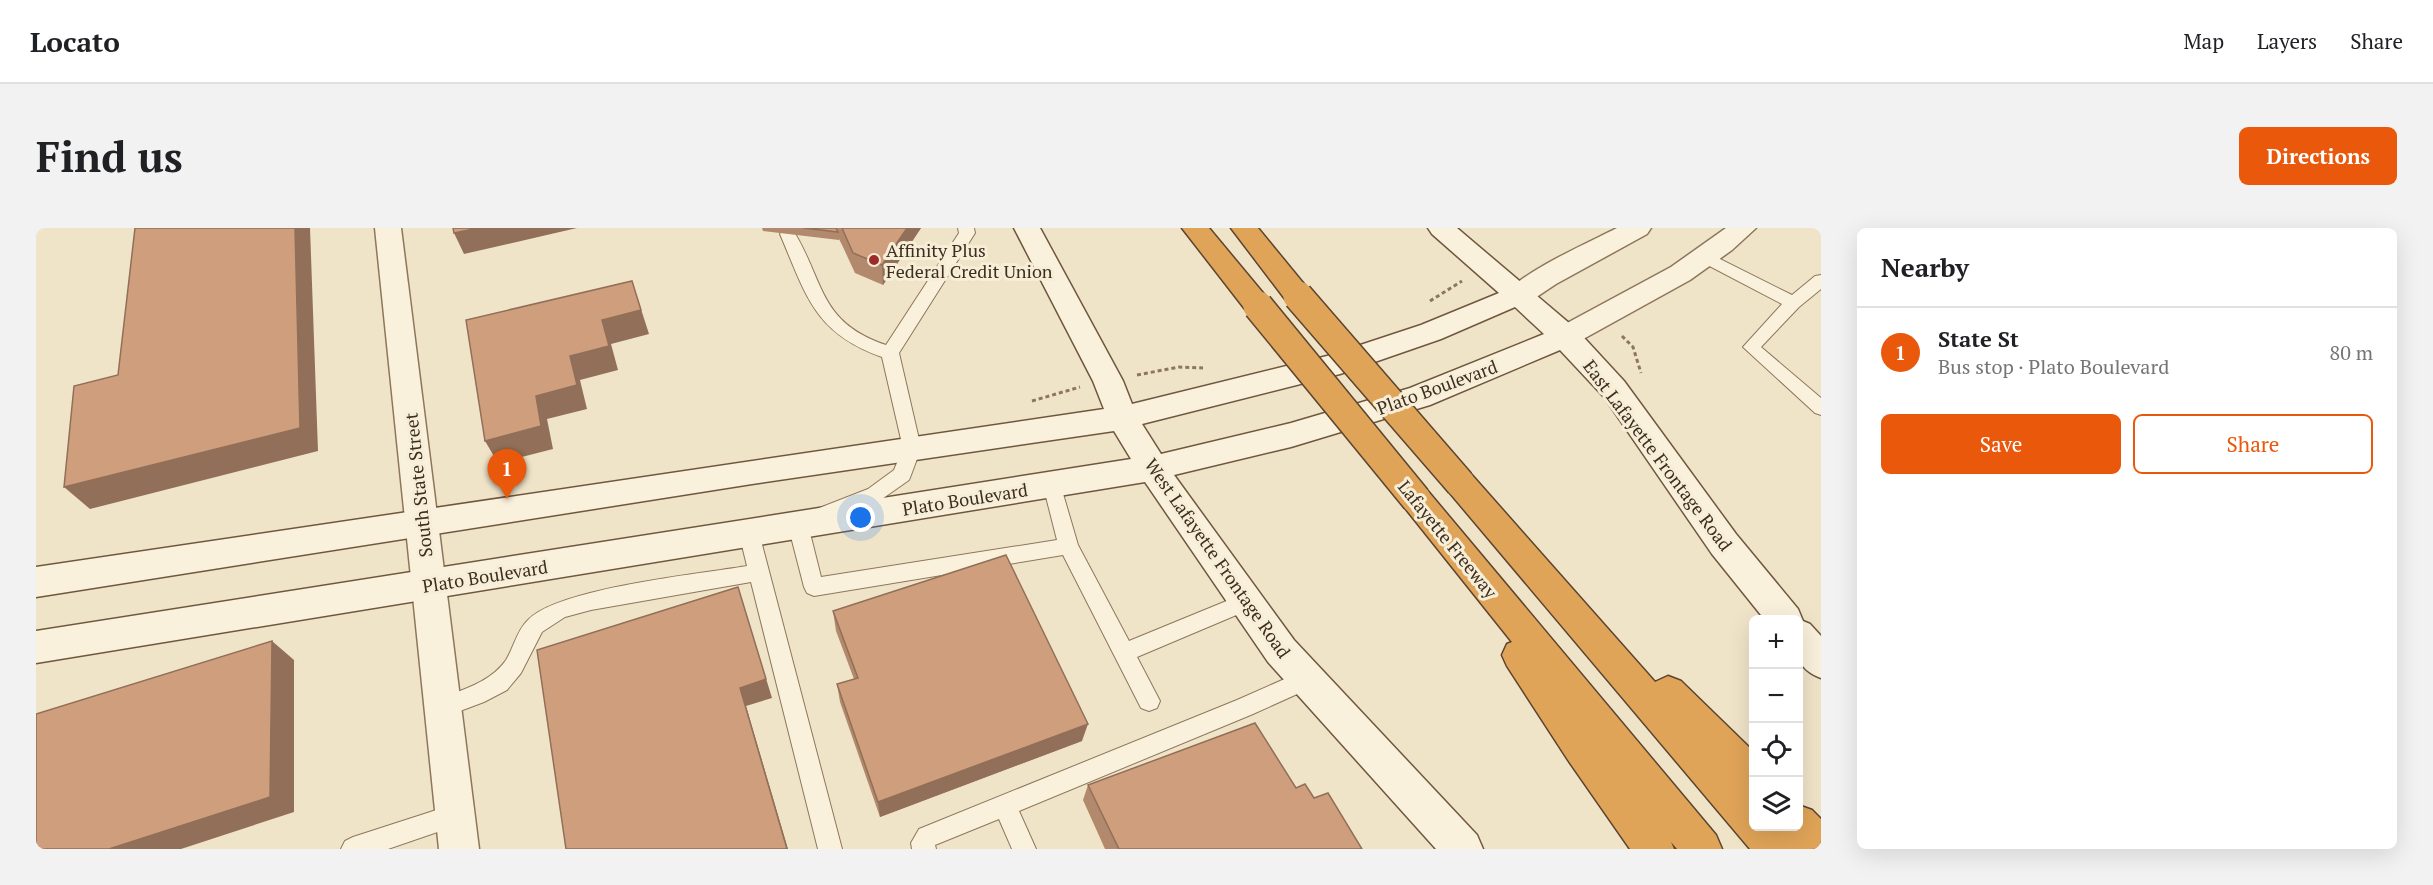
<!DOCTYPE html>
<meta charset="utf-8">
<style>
:root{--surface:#fff;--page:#f2f2f2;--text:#202124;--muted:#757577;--line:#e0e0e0;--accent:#ea580c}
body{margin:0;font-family:"PT Serif",serif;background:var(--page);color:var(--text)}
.controls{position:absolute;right:18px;bottom:18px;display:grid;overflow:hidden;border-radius:9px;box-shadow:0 6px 24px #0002}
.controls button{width:54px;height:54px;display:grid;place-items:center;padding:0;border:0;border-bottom:2px solid var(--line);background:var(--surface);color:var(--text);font:30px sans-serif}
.you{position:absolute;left:825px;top:290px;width:21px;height:21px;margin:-15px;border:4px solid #fff;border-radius:50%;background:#1a73e8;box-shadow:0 0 0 9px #1a73e833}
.badge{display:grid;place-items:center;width:39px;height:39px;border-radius:50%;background:var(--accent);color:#fff;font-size:20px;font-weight:700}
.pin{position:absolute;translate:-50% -50px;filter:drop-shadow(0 2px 3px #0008)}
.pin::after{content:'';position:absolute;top:32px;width:21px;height:18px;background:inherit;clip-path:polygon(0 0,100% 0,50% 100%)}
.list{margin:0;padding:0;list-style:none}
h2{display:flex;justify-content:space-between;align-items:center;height:78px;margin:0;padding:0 24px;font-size:26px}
h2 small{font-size:20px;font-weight:400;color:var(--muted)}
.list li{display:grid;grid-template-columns:39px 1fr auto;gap:18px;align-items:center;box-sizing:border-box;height:90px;padding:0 24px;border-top:2px solid var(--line)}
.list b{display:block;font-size:22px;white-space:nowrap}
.list p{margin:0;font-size:20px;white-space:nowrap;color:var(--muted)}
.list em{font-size:20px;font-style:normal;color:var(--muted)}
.actions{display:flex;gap:12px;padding:18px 24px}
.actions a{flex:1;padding:14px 0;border:2px solid var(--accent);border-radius:9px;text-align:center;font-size:21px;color:var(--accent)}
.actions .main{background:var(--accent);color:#fff}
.icon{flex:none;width:33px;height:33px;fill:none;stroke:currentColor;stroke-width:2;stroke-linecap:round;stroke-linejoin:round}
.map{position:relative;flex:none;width:1785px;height:621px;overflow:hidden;border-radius:9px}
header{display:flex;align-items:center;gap:36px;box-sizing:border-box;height:84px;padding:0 30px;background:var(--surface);border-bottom:2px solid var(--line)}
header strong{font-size:28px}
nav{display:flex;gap:33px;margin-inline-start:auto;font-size:21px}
.intro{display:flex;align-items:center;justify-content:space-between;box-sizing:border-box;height:144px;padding:0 36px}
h1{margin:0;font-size:42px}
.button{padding:15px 27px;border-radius:9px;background:var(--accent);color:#fff;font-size:21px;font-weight:700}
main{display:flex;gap:36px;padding:0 36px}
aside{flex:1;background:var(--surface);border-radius:9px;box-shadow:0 6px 24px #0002}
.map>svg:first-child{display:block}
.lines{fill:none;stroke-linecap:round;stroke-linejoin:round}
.service-casing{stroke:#8d765c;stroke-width:2}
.minor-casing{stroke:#8d765c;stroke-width:3}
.tertiary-casing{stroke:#8d765c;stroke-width:3}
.secondary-casing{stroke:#6f573f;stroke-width:3}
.motorway-casing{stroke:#5b4430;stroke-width:3}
.path{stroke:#8d765c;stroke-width:3;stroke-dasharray:4 3;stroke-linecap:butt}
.service{fill:#faf1dc;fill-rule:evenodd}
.minor{fill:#faf1dc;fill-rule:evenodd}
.tertiary{fill:#faf1dc;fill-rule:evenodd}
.secondary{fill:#faf1dc;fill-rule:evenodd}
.motorway{fill:#e0a458;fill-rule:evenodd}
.motorway-bridge-casing{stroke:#5b4430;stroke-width:32;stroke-linecap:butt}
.motorway-bridge{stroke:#e0a458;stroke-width:29}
.wall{fill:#b2896c}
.shaded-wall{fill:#916f58}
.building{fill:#cf9f7d;stroke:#916f58;stroke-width:1.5}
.poi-dot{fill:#9e2a2b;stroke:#f7eed8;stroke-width:2}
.labels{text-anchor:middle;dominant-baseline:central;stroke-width:6;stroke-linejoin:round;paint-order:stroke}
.poi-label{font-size:18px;fill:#3d2e20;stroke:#f7eed8;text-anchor:start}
.street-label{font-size:18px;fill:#3d2e20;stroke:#f7eed8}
</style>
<header>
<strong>Locato</strong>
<nav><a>Map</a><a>Layers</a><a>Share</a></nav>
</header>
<div class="intro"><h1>Find us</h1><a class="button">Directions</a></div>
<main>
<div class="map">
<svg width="1785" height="621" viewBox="0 0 1785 621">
<rect width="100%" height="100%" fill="#f0e4c8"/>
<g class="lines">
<defs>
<g id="service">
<path d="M922 0H938L939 5 863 125 885 220 875 247 873 252 846 271 773 301 785 349 1021 312 1007 257 1009 252 1016 249 1023 252 1042 317 1093 413 1210 365 1217 368 1220 374 1217 380 1101 429 1124 473 1121 480 1113 483 1105 480 1027 327 778 368 771 365 768 359 752 297 755 291 832 261 858 242 867 220 846 129C778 105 770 67 744 6L747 2H757C789 54 782 94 850 117L923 5Z"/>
<polygon points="1668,23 1756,67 1779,48 1785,47 1785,61 1763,79 1725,119 1785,170 1785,187 1779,185 1707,119 1746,76 1662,32 1660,28 1662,24"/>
<path d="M713 297 720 299 723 305 806 621H782L715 354 555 382 529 389 506 404 485 445 471 462 448 474 408 489 400 486 397 479 400 472C425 462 454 455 470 432 478 419 481 402 492 392 522 360 664 346 711 338L703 305 706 299Z"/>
<polygon points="1271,441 1279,444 1282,451 1279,458 1217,486 983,583 1000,621 976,621 963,591 899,617 900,621 876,621 875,615 883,601 1201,472"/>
<polygon points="419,576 427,579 431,587 427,595 419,598 352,621 305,621 309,613 317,609"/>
</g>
<polygon id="minor" points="339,0 365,0 443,621 403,621"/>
<g id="tertiary">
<path d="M1581 0H1615L1611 6 1520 56 1493 74 1483 77 1473 74 1469 67C1483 45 1556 13 1581 0Z"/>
<polygon points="1690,0 1720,0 1696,22 1654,52 1540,115 1530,118 1520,115 1516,108 1520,101 1635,39"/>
</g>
<path id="secondary" d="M978 0H1004L1087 153 1096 176 1291 128 1385 97 1463 65 1396 6 1392 0H1421L1540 101 1588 153 1700 306 1762 381 1767 393 1774 396 1785 408V450C1755 439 1762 419 1762 392H1729L1676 326 1568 169 1524 122 1394 177 1255 219 1138 247 1258 412 1441 607 1447 621H1400L1232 434 1109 254 0 435V403L1095 231 1078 203 716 256 0 369V339L1068 181 1057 153ZM1479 79 1508 106 1374 160 1255 195 1125 226 1106 196 1304 146 1405 111Z"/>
<g id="motorway">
<polygon points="1146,0 1173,0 1232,71 1236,78 1232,85 1222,88 1212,85"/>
<polygon points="1195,0 1222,0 1272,61 1276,68 1272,75 1262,78 1252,75"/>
<polygon points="1424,242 1435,246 1619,454 1632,448 1645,453 1718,524 1718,598 1762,598 1762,577 1776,582 1785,591 1785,621 1714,621 1413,264 1408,255 1413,246"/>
<polygon points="1380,258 1391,262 1680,607 1686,621 1641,621 1635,614 1638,621 1594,621 1532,532 1471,438 1466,427 1471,416 1476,414 1369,280 1364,271 1369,262"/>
</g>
</defs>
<use href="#service" class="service-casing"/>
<use href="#minor" class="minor-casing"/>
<use href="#tertiary" class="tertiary-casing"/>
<use href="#secondary" class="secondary-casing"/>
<use href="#motorway" class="motorway-casing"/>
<g class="path">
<polyline points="1394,73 1426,53"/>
<polyline points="1586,108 1597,119 1605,145"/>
<polyline points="1101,147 1143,139 1167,140"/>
<polyline points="996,173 1044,159"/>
</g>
<use href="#service" class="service"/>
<use href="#minor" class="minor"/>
<use href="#tertiary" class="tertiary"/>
<use href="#secondary" class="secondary"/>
<use href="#motorway" class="motorway"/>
<defs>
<g id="motorway-bridge">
<polyline points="1262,68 1424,255"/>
<polyline points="1222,78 1380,271"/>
</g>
</defs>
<use href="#motorway-bridge" class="motorway-bridge-casing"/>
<use href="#motorway-bridge" class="motorway-bridge"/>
</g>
<g class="wall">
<polygon points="726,0 885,0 847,57 819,45 807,19 803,11 803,12 727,3"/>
<polygon points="797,383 1046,513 844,589 804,474 801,456 818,451 800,403"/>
<polygon points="1052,557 1260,560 1278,570 1326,621 1069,621 1047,572"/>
</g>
<g class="shaded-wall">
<polygon points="259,0 274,0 282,223 54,281 28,259"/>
<polygon points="442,0 541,0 428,26 418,5"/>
<polygon points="871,0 885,0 847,57 846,37"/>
<polygon points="596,53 613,106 575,116 582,142 544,152 551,181 511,191 517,221 462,235 449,213 500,168 566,92"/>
<polygon points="702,359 736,470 710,478 752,621 751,621 704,460"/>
<polygon points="236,413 258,432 258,584 145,621 73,621"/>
<polygon points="1052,496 1046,513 844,589 842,574"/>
</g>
<g class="building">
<polygon points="99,0 259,0 264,200 28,259 38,158 82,147"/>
<polygon points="417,0 442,0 418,5"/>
<polygon points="768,0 800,0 802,4"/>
<polygon points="806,0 871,0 846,37 817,25"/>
<polygon points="596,53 605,82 566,92 573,118 534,128 541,157 500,168 505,198 449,213 430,92"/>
<polygon points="970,327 1052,496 842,574 801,456 822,450 797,383"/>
<polygon points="702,359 730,451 704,460 751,621 530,621 501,422"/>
<polygon points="236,413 234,569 73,621 0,621 0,486"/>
<polygon points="1219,495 1260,560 1269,556 1278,570 1292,565 1326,621 1083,621 1052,557"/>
</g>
<circle class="poi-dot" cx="838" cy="32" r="6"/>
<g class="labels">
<g class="poi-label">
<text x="850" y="22">Affinity Plus<tspan x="850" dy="21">Federal Credit Union</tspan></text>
</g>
<g class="street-label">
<text transform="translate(1401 159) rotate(-20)">Plato Boulevard</text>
<text transform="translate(1622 227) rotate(53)">East Lafayette Frontage Road</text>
<text transform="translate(382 257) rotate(-96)">South State Street</text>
<text transform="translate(929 271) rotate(-9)">Plato Boulevard</text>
<text transform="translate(1412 311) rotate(51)">Lafayette Freeway</text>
<text transform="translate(1182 330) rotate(55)">West Lafayette Frontage Road</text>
<text transform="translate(449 348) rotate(-9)">Plato Boulevard</text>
</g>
</g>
</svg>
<div class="controls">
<button>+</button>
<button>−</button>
<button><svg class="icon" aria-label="locate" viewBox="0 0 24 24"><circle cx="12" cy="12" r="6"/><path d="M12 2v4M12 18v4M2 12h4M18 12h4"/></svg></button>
<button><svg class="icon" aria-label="layers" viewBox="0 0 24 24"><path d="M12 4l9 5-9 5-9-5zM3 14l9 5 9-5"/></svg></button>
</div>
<div class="you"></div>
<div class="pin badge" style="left:471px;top:271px">1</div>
</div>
<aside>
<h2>Nearby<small></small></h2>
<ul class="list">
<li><span class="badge">1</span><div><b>State St</b><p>Bus stop · Plato Boulevard</p></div><em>80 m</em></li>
</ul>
<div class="actions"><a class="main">Save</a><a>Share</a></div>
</aside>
</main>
